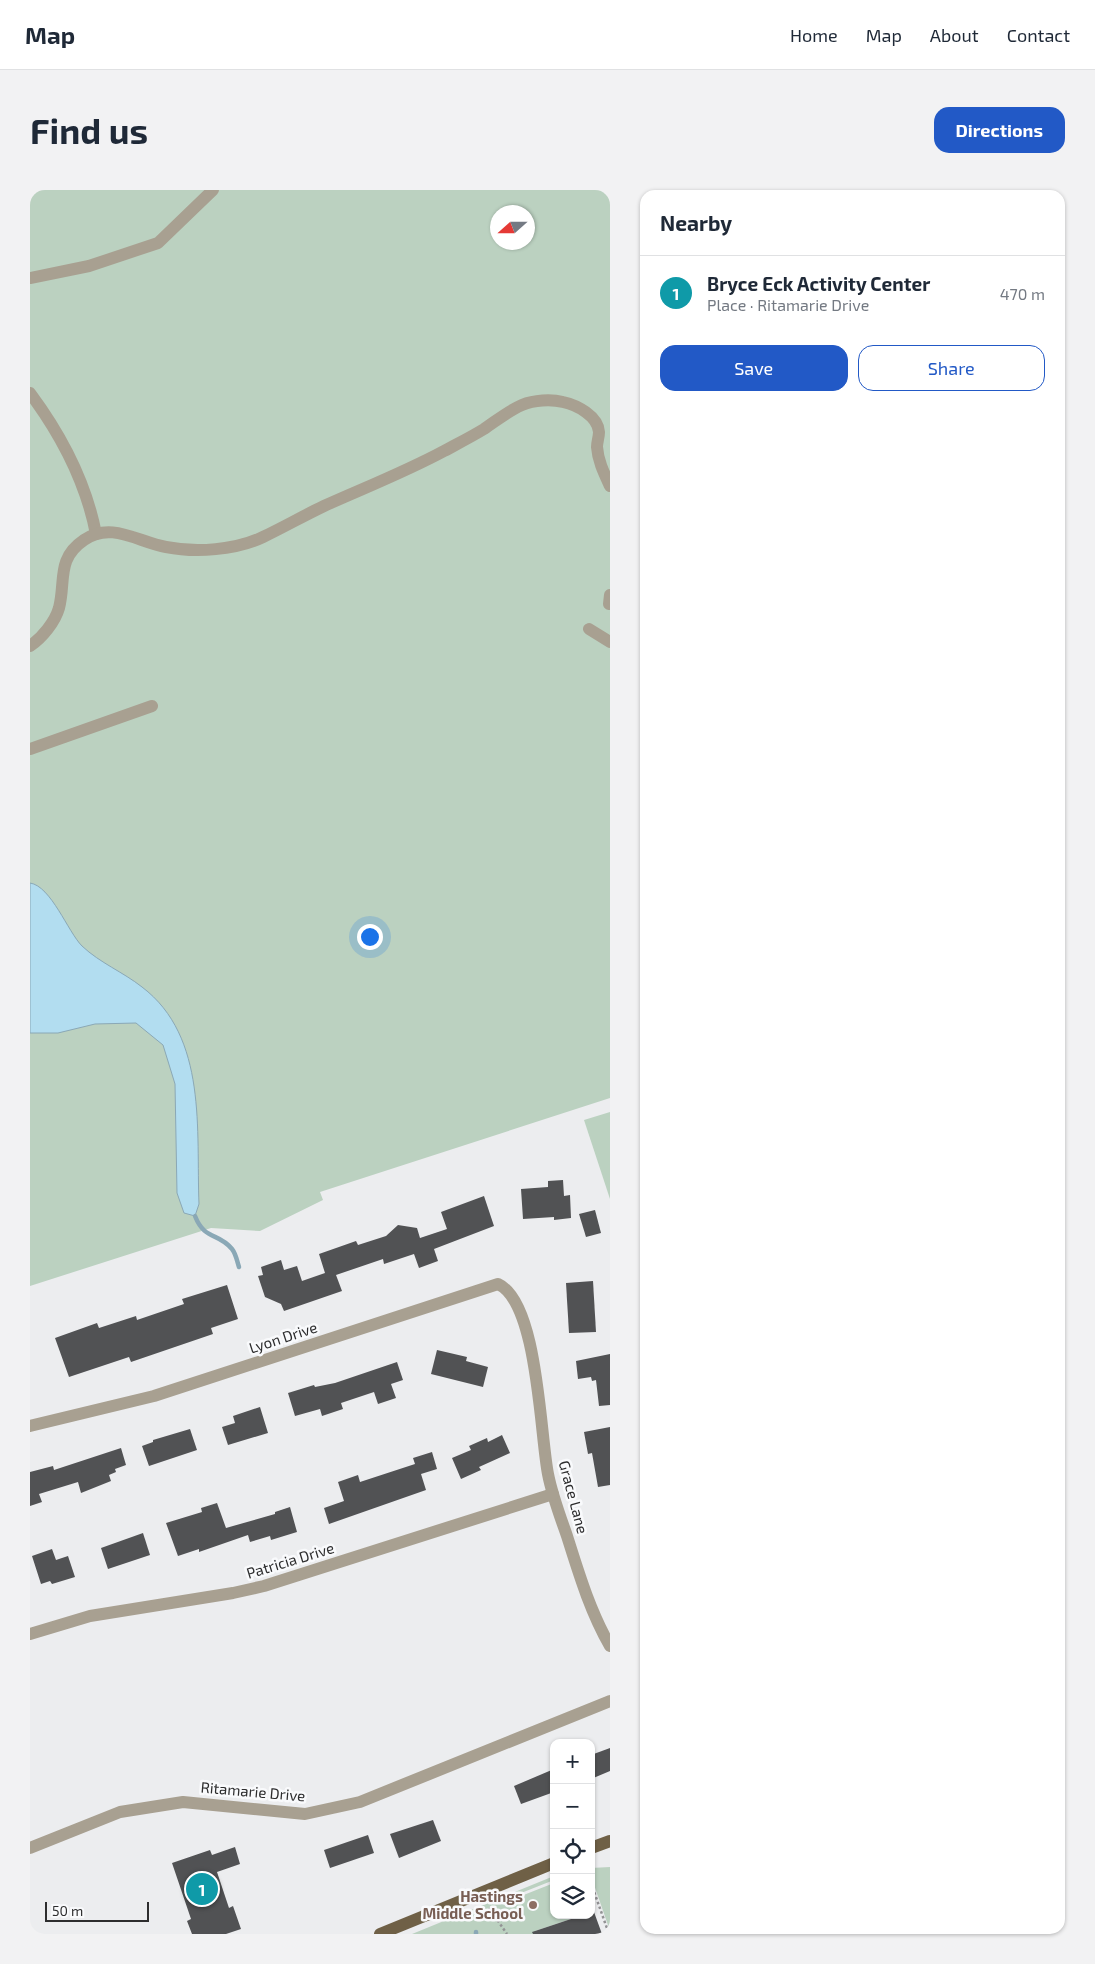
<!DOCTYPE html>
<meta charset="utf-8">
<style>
:root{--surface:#fff;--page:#f2f2f3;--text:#1f2937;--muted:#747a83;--line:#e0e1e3;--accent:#2259c6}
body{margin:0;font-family:"Exo 2",sans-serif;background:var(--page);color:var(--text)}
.controls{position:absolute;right:15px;bottom:15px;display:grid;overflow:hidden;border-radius:10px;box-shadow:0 1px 4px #0004}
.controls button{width:45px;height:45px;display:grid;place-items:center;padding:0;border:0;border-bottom:1px solid var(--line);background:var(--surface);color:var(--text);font:25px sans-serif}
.compass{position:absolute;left:460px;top:15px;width:45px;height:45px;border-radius:50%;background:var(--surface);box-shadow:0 1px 4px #0004;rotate:249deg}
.scale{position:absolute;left:15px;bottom:12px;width:104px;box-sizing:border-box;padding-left:5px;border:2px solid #2d2d2e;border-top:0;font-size:14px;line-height:18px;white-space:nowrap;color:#2d2d2e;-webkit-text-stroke:4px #f9fafc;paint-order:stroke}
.you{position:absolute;left:339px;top:746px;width:18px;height:18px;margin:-12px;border:4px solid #fff;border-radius:50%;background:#1a73e8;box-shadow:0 0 0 8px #1a73e833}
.badge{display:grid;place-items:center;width:32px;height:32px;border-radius:50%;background:var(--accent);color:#fff;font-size:16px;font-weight:700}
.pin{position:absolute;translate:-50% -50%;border:2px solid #fff;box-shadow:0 1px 5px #0006}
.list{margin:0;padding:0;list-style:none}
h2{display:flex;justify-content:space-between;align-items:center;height:65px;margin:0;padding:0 20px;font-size:21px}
h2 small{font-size:16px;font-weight:400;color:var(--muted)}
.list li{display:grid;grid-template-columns:32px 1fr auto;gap:15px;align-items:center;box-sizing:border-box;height:75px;padding:0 20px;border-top:1px solid var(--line)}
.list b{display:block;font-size:19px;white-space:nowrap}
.list p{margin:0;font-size:16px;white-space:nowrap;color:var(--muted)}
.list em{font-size:16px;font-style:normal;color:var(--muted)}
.actions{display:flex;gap:10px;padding:15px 20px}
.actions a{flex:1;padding:11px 0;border:1px solid var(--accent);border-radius:15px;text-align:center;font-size:18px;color:var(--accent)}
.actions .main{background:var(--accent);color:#fff}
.icon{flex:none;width:28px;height:28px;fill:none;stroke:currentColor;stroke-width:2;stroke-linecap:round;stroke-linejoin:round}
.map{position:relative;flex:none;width:580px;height:1744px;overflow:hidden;border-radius:15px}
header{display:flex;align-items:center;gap:30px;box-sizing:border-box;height:70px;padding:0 25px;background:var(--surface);border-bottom:1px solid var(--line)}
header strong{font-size:24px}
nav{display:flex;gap:28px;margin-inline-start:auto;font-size:18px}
.intro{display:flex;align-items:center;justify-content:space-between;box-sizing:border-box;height:120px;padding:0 30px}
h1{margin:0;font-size:35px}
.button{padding:12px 22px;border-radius:15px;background:var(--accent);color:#fff;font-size:18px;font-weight:700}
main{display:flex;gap:30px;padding:0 30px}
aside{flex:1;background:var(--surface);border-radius:15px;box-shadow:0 1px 4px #0004}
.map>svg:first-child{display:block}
.green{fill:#bbd1c0;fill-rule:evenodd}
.water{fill:#b2ddf0;stroke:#8aa8b6}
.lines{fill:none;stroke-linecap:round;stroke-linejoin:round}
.stream{stroke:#8aa8b6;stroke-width:4.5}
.building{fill:#515254}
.path{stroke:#929294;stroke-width:2.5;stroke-dasharray:2.5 2.5;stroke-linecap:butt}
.minor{stroke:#a8a091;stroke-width:12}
.major{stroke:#6f6046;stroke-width:12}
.education-dot{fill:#8d6e63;stroke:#f9fafc;stroke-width:2}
.labels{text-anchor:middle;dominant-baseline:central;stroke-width:5;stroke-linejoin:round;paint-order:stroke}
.street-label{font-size:15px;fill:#2d2d2e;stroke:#f9fafc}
.education-label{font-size:15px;font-weight:bold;fill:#785e54;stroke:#f9fafc;text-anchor:end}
</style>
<header>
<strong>Map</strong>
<nav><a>Home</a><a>Map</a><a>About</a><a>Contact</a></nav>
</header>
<div class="intro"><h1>Find us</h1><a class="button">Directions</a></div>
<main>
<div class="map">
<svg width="580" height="1744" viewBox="0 0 580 1744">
<rect width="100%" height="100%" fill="#ecedef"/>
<g class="green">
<path d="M0 0H580V908L290 1002 293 1010 230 1041 181 1038 0 1096ZM468 22H498V52H468Z"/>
<polygon points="580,922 580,1009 554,930"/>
<polygon points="580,1677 580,1741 561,1686 561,1678"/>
<polygon points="524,1686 524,1690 481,1707 481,1710 524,1693 524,1725 553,1725 505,1741 506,1744 382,1744"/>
</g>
<path class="water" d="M0 693C21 696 38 742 52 756 70 773 93 782 112 797 178 847 166 941 169 1014L165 1026 154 1023 147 1003 145 894 133 855 106 833 65 834 28 843H0Z"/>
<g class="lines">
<g class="stream">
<path d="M165 1026C175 1051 188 1042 202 1059 206 1064 207 1071 209 1077"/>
<polyline points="446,1744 446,1742"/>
</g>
</g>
<g class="building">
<polygon points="533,990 534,1006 540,1005 541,1028 524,1030 524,1027 493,1029 491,999 518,997 518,991"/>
<polygon points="454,1006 464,1036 404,1059 408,1071 389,1078 384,1064 354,1074 353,1069 306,1085 312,1101 254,1121 251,1114 235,1107 228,1086 233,1085 231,1077 251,1070 254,1080 267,1076 272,1091 295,1083 289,1064 326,1051 328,1055 356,1046 368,1035 387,1038 390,1048 417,1039 411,1022"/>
<polygon points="565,1020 571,1043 556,1047 549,1024"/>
<polygon points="563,1091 566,1142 539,1143 536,1093"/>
<polygon points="197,1095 208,1129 181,1138 183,1144 101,1172 99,1167 39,1187 25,1148 67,1133 69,1138 106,1126 107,1130 154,1114 152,1109"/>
<polygon points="407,1160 437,1167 436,1171 458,1177 453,1197 401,1184"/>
<polygon points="580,1164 580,1215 569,1216 566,1190 562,1191 561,1187 548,1189 546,1171"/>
<polygon points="367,1172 373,1190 361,1194 366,1208 348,1214 344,1202 311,1213 313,1219 292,1226 290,1219 265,1226 258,1203 284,1195 285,1197 305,1193"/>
<polygon points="230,1217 238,1243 198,1255 192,1237 205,1233 203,1226"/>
<polygon points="580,1237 580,1295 568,1297 562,1263 558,1264 554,1242"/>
<polygon points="160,1239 167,1260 119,1276 112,1256 123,1252 123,1250"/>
<polygon points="472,1245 480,1263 449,1277 451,1280 431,1289 422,1268 441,1260 439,1256 457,1248 458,1252"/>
<polygon points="91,1258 96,1275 85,1279 86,1282 79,1285 81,1291 51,1303 48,1292 9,1304 12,1312 0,1316 0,1282 23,1276 24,1280"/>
<polygon points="402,1262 407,1279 391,1284 396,1300 299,1334 294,1318 314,1311 308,1292 328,1285 330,1292 385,1274 383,1268"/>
<polygon points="187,1313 196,1338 245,1324 245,1322 260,1317 267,1342 241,1350 240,1346 220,1352 218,1345 169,1362 169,1359 148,1366 136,1333 172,1322 171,1318"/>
<polygon points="113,1343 120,1365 78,1379 71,1358"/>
<polygon points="22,1359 26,1370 38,1366 45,1387 22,1394 20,1391 11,1394 2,1366"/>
<polygon points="580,1558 580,1581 561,1589 561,1565"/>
<polygon points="524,1579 524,1602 491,1614 484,1596"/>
<polygon points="403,1630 411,1651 369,1668 360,1644"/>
<polygon points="338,1645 344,1663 300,1678 294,1660"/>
<polygon points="205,1657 210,1674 187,1682 199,1718 203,1716 211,1739 196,1744 162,1744 157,1731 161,1729 142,1673 180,1660 182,1665"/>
<polygon points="564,1722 572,1744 503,1744 502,1742 553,1725 561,1725"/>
</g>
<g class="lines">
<g class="path">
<polyline points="561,1693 579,1744"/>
<polyline points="459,1718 477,1744"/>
</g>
<g class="minor">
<polyline points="0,88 59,76 128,53 183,0"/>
<path d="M0 203C32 246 56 292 66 344"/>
<polyline points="579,414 580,405"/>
<polyline points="559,439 580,452"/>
<path d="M0 456C12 448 25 432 29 418 36 391 26 369 54 350 81 331 108 352 136 357 166 363 206 360 233 347 254 337 273 326 294 316 334 298 375 282 414 261 427 254 441 247 454 239 466 231 478 221 492 215 504 210 521 209 533 212 547 215 568 226 569 242 569 247 567 252 567 257 568 271 574 283 580 296"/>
<polyline points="0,559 122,516"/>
<path d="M0 1236 124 1206 468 1094C508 1112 510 1244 518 1284 522 1305 530 1326 537 1346 549 1384 560 1421 580 1456"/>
<polyline points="0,1444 60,1426 203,1403 234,1396 523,1304"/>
<polyline points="0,1658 90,1622 153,1612 275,1624 330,1612 580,1511"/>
</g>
<g class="major">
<polyline points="561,1658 580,1651"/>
<polyline points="350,1744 524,1673"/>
</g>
</g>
<circle class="education-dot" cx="503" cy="1715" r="5"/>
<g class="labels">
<g class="street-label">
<text transform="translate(253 1147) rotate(-18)">Lyon Drive</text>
<text transform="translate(544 1307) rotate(75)">Grace Lane</text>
<text transform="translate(260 1370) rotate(-17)">Patricia Drive</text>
<text transform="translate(223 1601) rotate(5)">Ritamarie Drive</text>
</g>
<g class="education-label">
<text x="493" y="1706">Hastings<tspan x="493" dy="17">Middle School</tspan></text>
</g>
</g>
</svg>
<div class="controls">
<button>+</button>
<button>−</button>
<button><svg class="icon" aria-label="locate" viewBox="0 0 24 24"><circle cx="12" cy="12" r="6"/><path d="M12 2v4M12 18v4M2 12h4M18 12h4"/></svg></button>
<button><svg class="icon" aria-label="layers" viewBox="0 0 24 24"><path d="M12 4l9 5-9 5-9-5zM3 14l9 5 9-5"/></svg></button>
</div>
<svg class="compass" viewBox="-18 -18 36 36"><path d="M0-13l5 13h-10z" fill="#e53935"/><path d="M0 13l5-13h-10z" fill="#747a83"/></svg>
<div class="scale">50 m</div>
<div class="you"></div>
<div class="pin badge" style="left:172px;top:1699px;background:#0f9aa8">1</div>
</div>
<aside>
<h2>Nearby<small></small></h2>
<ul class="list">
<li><span class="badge" style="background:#0f9aa8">1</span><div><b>Bryce Eck Activity Center</b><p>Place · Ritamarie Drive</p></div><em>470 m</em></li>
</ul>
<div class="actions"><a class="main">Save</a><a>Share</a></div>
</aside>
</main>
